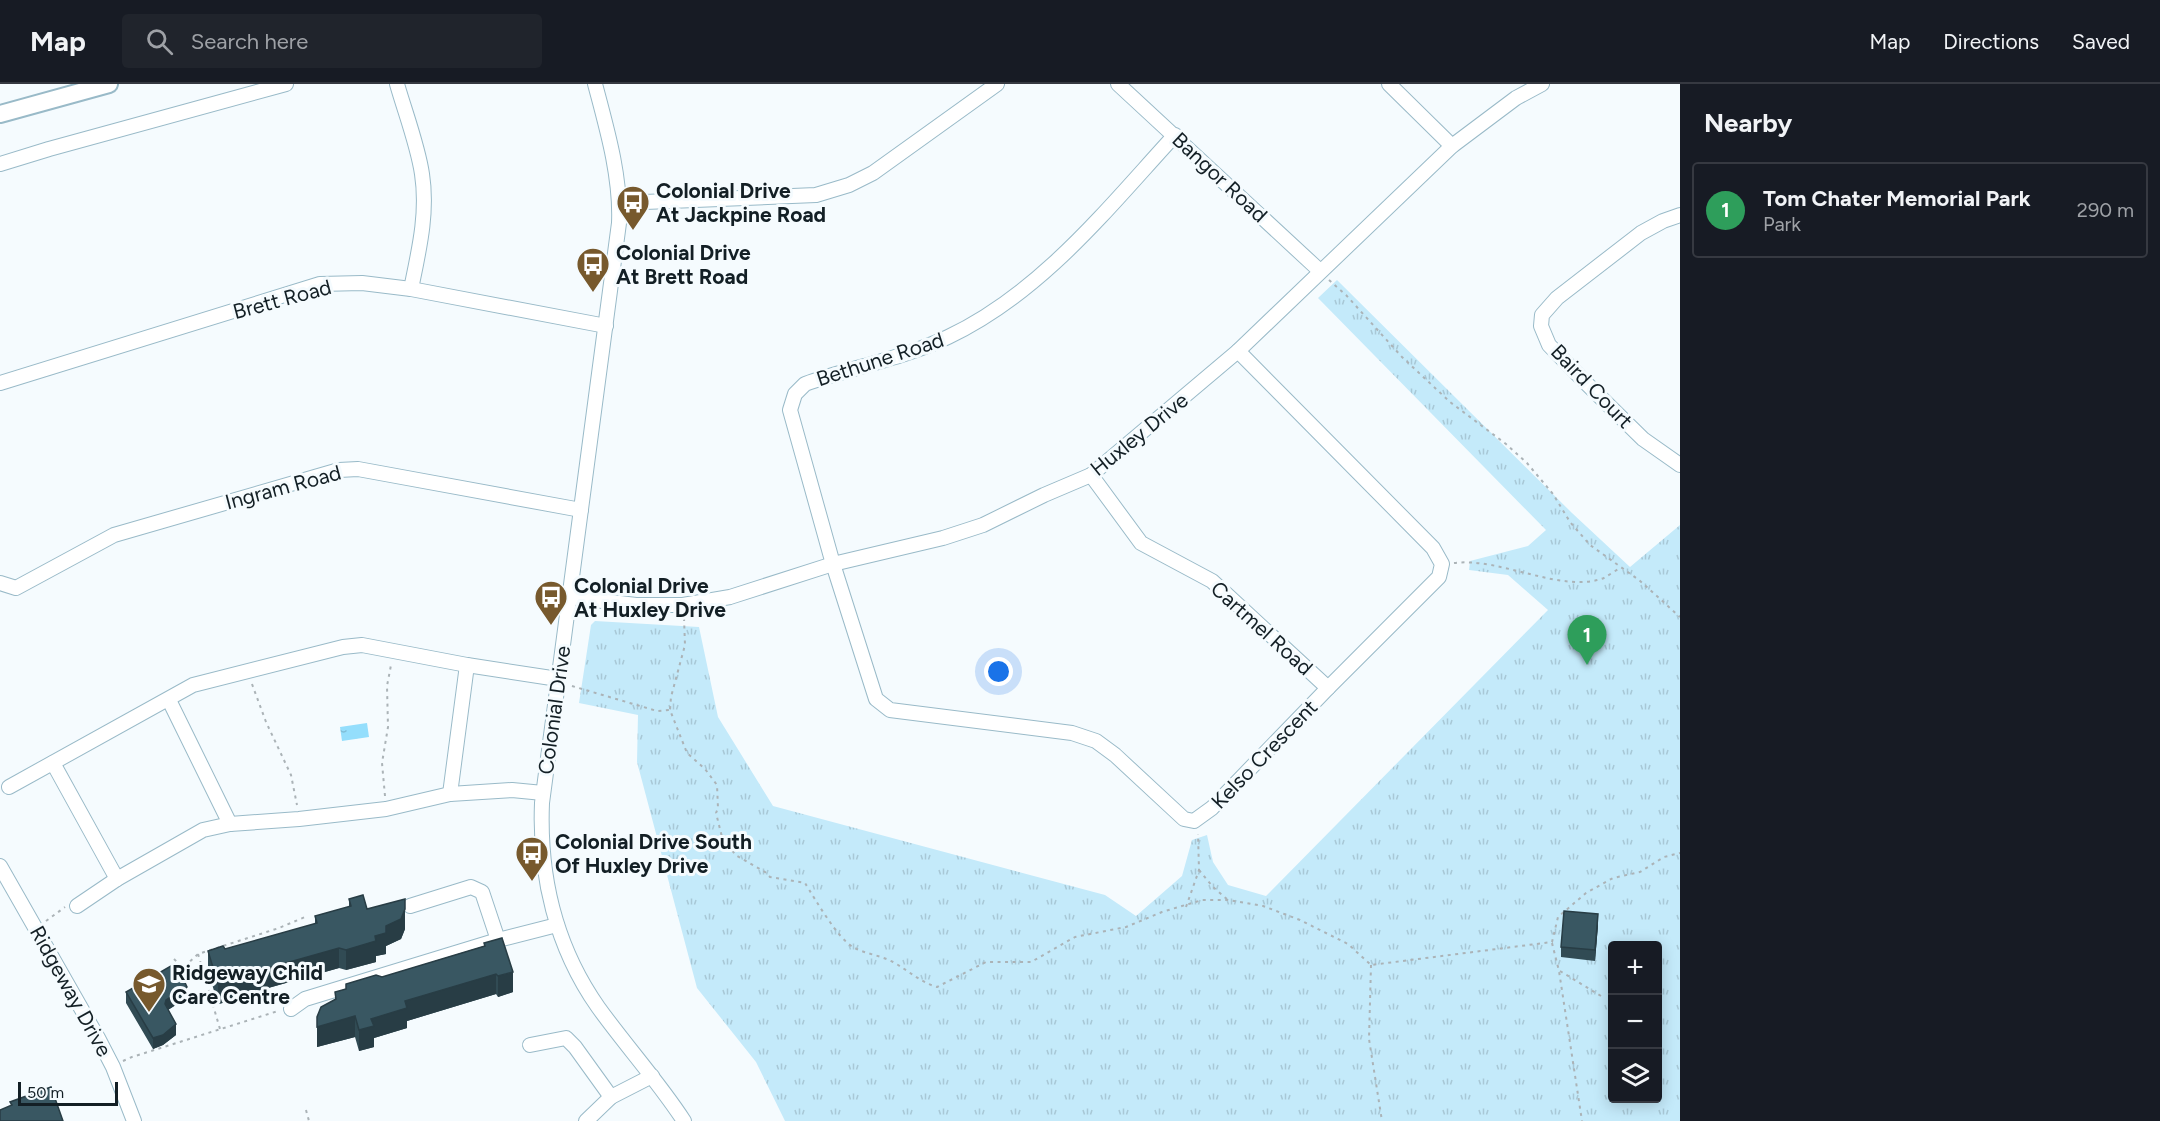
<!DOCTYPE html>
<meta charset="utf-8">
<style>
:root{--surface:#171b24;--page:#20242c;--text:#f1f3f6;--muted:#9ea1a6;--line:#363941;--accent:#baae9c}
body{margin:0;font-family:Figtree,sans-serif;background:var(--page);color:var(--text)}
.controls{position:absolute;right:18px;bottom:18px;display:grid;overflow:hidden;border-radius:6px;box-shadow:0 3px 15px #0003}
.controls button{width:54px;height:54px;display:grid;place-items:center;padding:0;border:0;border-bottom:2px solid var(--line);background:var(--surface);color:var(--text);font:30px sans-serif}
.scale{position:absolute;left:18px;bottom:15px;width:100px;box-sizing:border-box;padding-left:6px;border:3px solid #131f25;border-top:0;font-size:16px;line-height:21px;white-space:nowrap;color:#131f25;-webkit-text-stroke:4px #f5fbfe;paint-order:stroke}
.you{position:absolute;left:999px;top:588px;width:21px;height:21px;margin:-15px;border:4px solid #fff;border-radius:50%;background:#1a73e8;box-shadow:0 0 0 9px #1a73e833}
.badge{display:grid;place-items:center;width:39px;height:39px;border-radius:50%;background:var(--accent);color:#fff;font-size:20px;font-weight:700}
.pin{position:absolute;translate:-50% -50px;filter:drop-shadow(0 2px 3px #0008)}
.pin::after{content:'';position:absolute;top:32px;width:21px;height:18px;background:inherit;clip-path:polygon(0 0,100% 0,50% 100%)}
.list{margin:0;padding:0;list-style:none}
h2{display:flex;justify-content:space-between;align-items:center;height:78px;margin:0;padding:0 24px;font-size:26px}
h2 small{font-size:20px;font-weight:400;color:var(--muted)}
.list li{display:grid;grid-template-columns:39px 1fr auto;gap:18px;align-items:center;box-sizing:border-box;height:96px;margin:0 12px 12px;padding:0 12px;border:2px solid var(--line);border-radius:6px}
.list b{display:block;font-size:22px;white-space:nowrap}
.list p{margin:0;font-size:20px;white-space:nowrap;color:var(--muted)}
.list em{font-size:20px;font-style:normal;color:var(--muted)}
.icon{flex:none;width:33px;height:33px;fill:none;stroke:currentColor;stroke-width:2;stroke-linecap:round;stroke-linejoin:round}
.map{position:relative;flex:none;width:1680px;height:1037px;overflow:hidden}
header{display:flex;align-items:center;gap:36px;box-sizing:border-box;height:84px;padding:0 30px;background:var(--surface);border-bottom:2px solid var(--line)}
header strong{font-size:28px}
nav{display:flex;gap:33px;margin-inline-start:auto;font-size:21px}
.search{width:420px;height:54px;background:var(--page);display:flex;align-items:center;gap:15px;box-sizing:border-box;padding:0 21px;border-radius:6px;color:var(--muted);font-size:22px}
main{display:flex}
aside{flex:1;background:var(--surface)}
.map>svg:first-child{display:block}
.park{fill:url(#park-tufts);fill-rule:evenodd}
.water{fill:url(#water-ripples)}
.lines{fill:none;stroke-linecap:round;stroke-linejoin:round}
.minor-casing{stroke:#99bac8;stroke-width:16}
.major-casing{stroke:#99bac8;stroke-width:20}
.path{stroke:#abb3b7;stroke-width:2;stroke-dasharray:3 4.5;stroke-linecap:butt}
.minor{stroke:#fff;stroke-width:14}
.major{stroke:#fff;stroke-width:16}
.wall{fill:#314b54}
.shaded-wall{fill:#283d45}
.building{fill:#395762;stroke:#283d45;stroke-width:1.5}
.labels{text-anchor:middle;dominant-baseline:central;stroke-width:6;stroke-linejoin:round;paint-order:stroke}
.street-label{font-size:21px;fill:#131f25;stroke:#f5fbfe}
.poi-label{font-size:21px;font-weight:bold;fill:#131f25;stroke:#f5fbfe;text-anchor:start}
</style>
<header>
<strong>Map</strong>
<div class="search"><svg class="icon" aria-label="search" viewBox="0 0 24 24"><circle cx="10" cy="10" r="6"/><path d="M15 15l6 6"/></svg>Search here</div>
<nav><a>Map</a><a>Directions</a><a>Saved</a></nav>
</header>
<main>
<div class="map">
<svg width="1680" height="1037" viewBox="0 0 1680 1037">
<defs>
<pattern id="park-tufts" width="24" height="20" patternUnits="userSpaceOnUse" patternTransform="scale(1.5)"><rect width="24" height="20" fill="#c4eafa"/><path d="M3 7l-1-3M5 7V3M7 7l1-3M15 17l-1-3M17 17v-4M19 17l1-3" fill="none" stroke="#a8c8d6"/></pattern>
<pattern id="water-ripples" width="26" height="14" patternUnits="userSpaceOnUse" patternTransform="scale(1.5)"><rect width="26" height="14" fill="#94defc"/><path d="M2 4q2-2 4 0t4 0M15 11q2-2 4 0t4 0" fill="none" stroke="#7fbed8"/></pattern>
</defs>
<rect width="100%" height="100%" fill="#f5fbfe"/>
<path class="park" d="M1337 196 1572 429 1630 483 1680 441V1037H785L756 978 697 904 637 678 638 631 579 619 591 541 595 537 699 543 718 633 773 722 1105 811 1136 832 1182 792 1192 756 1207 751 1213 778 1228 801 1266 812 1548 526 1508 491 1469 486 1470 477 1528 462 1546 446 1318 214ZM1612 862H1658V1014H1612Z"/>
<polygon class="water" points="367,639 369,653 342,657 340,643"/>
<g class="lines">
<defs>
<g id="minor">
<path d="M397 0C405 28 418 62 422 90 428 129 419 166 411 205"/>
<path d="M595 0C607 45 621 93 619 139L542 719C539 792 556 863 598 923 626 962 658 997 684 1037"/>
<polyline points="1118,0 1320,187"/>
<polyline points="1389,0 1452,62"/>
<path d="M1175 51C1107 125 1041 209 948 253 902 275 853 283 805 300L795 310 790 326 833 480 876 615 890 626 1072 649 1096 657 1115 671 1184 735 1194 737 1212 724 1328 604 1439 493 1442 480 1433 464 1238 267"/>
<polyline points="0,80 49,65 286,0"/>
<polyline points="620,119 816,111 849,101 873,89 997,0"/>
<polyline points="1680,131 1663,137 1641,149 1557,214 1542,231 1541,242 1549,261 1585,298 1643,355 1680,381"/>
<polyline points="0,299 320,200 362,199 411,205 606,242"/>
<polyline points="1091,391 1141,459 1212,497 1328,604"/>
<polyline points="0,499 16,504 114,451 339,386 358,385 581,426"/>
<polyline points="569,513 636,521 683,521 730,513 833,480 943,454 983,441 1044,411 1091,391 1238,267 1452,62 1516,14 1542,0"/>
<polyline points="169,616 230,740"/>
<polyline points="53,679 117,795"/>
<polyline points="9,703 193,601 343,563 362,561 467,581 558,595"/>
<polyline points="450,710 467,581"/>
<polyline points="0,782 98,954 113,983 134,1037"/>
<polyline points="77,822 117,795 203,746 230,740 299,735 386,725 450,710 512,706 543,709"/>
<polyline points="410,822 471,803 482,808 498,856"/>
<polyline points="291,925 305,915 498,856 557,841"/>
<polyline points="530,961 566,954 575,963 611,1013"/>
<polyline points="586,1037 611,1013 652,992"/>
</g>
<polyline id="major" points="0,30 109,0"/>
</defs>
<use href="#minor" class="minor-casing"/>
<use href="#major" class="major-casing"/>
<g class="path">
<polyline points="1329,196 1346,211 1402,273 1450,318 1506,360 1527,379 1553,410 1570,438 1590,461 1639,496 1680,533"/>
<path d="M1454 479C1501 473 1561 510 1604 494 1609 491 1615 487 1620 484"/>
<path d="M684 534 685 561 671 613 670 626 687 669 705 685 717 701 718 724 716 729 723 757 737 772 765 788 770 793 805 799C815 815 838 855 853 863 865 870 880 871 893 878 909 887 920 898 937 903L986 878H1031L1075 853 1126 843 1162 828 1202 816H1228L1263 822 1300 836 1348 860 1371 881 1552 858 1558 833 1586 809 1613 794 1640 788 1664 773 1680 769"/>
<polyline points="252,600 266,638 291,691 297,721"/>
<polyline points="572,602 657,627 670,626"/>
<polyline points="385,712 382,679 388,643 387,602 391,581"/>
<polyline points="1199,786 1213,803 1228,816"/>
<polyline points="1186,823 1199,786 1198,750"/>
<polyline points="46,837 65,823"/>
<polyline points="1552,859 1559,887 1582,1037"/>
<polyline points="198,870 220,945"/>
<polyline points="174,875 183,884 198,870 279,844 305,833"/>
<polyline points="1371,881 1369,955 1382,1037"/>
<polyline points="1560,887 1601,912"/>
<polyline points="123,977 132,973 278,927"/>
<polyline points="306,1026 309,1037"/>
</g>
<use href="#minor" class="minor"/>
<use href="#major" class="major"/>
</g>
<g class="wall">
<polygon points="349,815 405,845 401,855 386,862 386,870 376,872 376,878 346,886 339,884 236,913 236,916 218,920 208,887 208,867 225,865 315,840 315,832 349,823"/>
<polygon points="1598,841 1595,877 1561,873 1561,863"/>
<polygon points="484,862 513,908 498,913 496,910 407,937 407,944 374,954 374,963 359,967 355,953 317,963 317,933 335,916 335,908 346,905 346,900 382,893"/>
<polygon points="126,908 187,914 168,926 176,951 163,961 153,965 126,919"/>
</g>
<g class="shaded-wall">
<polygon points="405,825 405,845 401,855 386,862 386,870 376,872 376,878 346,886 346,866 375,852"/>
<polygon points="1598,830 1598,841 1595,877 1595,866"/>
<polygon points="339,864 339,884 236,913 236,916 218,920 218,900 236,893"/>
<polygon points="513,888 513,908 498,913 498,892"/>
<polygon points="496,890 496,910 407,937 407,944 374,954 374,963 359,967 359,946 371,935 405,917"/>
<polygon points="187,903 187,914 166,927 165,920 166,916"/>
<polygon points="355,932 355,953 317,963 317,943"/>
<polygon points="176,940 176,951 163,961 153,965 153,954"/>
</g>
<g class="building">
<polygon points="363,811 367,825 405,815 405,825 401,835 386,842 386,849 375,852 376,857 346,866 339,864 236,893 236,896 218,900 208,867 223,862 225,865 317,839 315,832 351,822 349,815"/>
<polygon points="1564,827 1598,830 1595,866 1561,863"/>
<polygon points="502,854 513,888 498,892 496,890 405,917 407,924 371,935 374,942 359,946 355,932 317,943 317,933 321,923 336,915 335,908 346,905 346,900 376,891 382,893 485,862 484,859"/>
<polygon points="176,879 187,903 166,916 165,920 176,940 163,951 153,954 126,908"/>
<polygon points="51,1003 63,1037 0,1037 0,1026 12,1021 10,1018"/>
</g>
<defs>
<symbol id="bus-pin" viewBox="-11 -11 22 30"><path d="M0 17L-7.5 6A9.5 9.5 0 1 1 7.5 6Z" fill="#77592d" stroke="#f5fbfe"/><path d="M-5-6H5V4H4V6H2V4H-2V6H-4V4H-5ZM-3.5-4V0h7V-4ZM-3.5 1.2v1.5H-2V1.2ZM2 1.2v1.5H3.5V1.2Z" fill="#fff"/></symbol>
<symbol id="school-pin" viewBox="-11 -11 22 30"><path d="M0 17L-7.5 6A9.5 9.5 0 1 1 7.5 6Z" fill="#77592d" stroke="#f5fbfe"/><path d="M0-5L7-2L0 1L-7-2ZM-4 1L0 2.5L4 1V4Q0 6-4 4Z" fill="#fff"/></symbol>
</defs>
<g fill-rule="evenodd">
<use href="#bus-pin" x="614" y="99" width="38" height="52"/>
<use href="#bus-pin" x="574" y="161" width="38" height="52"/>
<use href="#bus-pin" x="532" y="494" width="38" height="52"/>
<use href="#bus-pin" x="513" y="750" width="38" height="52"/>
<use href="#school-pin" x="130" y="881" width="38" height="52"/>
</g>
<g class="labels">
<g class="street-label">
<text transform="translate(1220 93) rotate(43)">Bangor Road</text>
<text transform="translate(282 215) rotate(-15)">Brett Road</text>
<text transform="translate(880 275) rotate(-18)">Bethune Road</text>
<text transform="translate(1592 302) rotate(46)">Baird Court</text>
<text transform="translate(1139 350) rotate(-39)">Huxley Drive</text>
<text transform="translate(283 403) rotate(-15)">Ingram Road</text>
<text transform="translate(1262 544) rotate(42)">Cartmel Road</text>
<text transform="translate(554 626) rotate(-82)">Colonial Drive</text>
<text transform="translate(1264 670) rotate(-46)">Kelso Crescent</text>
<text transform="translate(71 907) rotate(61)">Ridgeway Drive</text>
</g>
<g class="poi-label">
<text x="656" y="106">Colonial Drive<tspan x="656" dy="24">At Jackpine Road</tspan></text>
<text x="616" y="168">Colonial Drive<tspan x="616" dy="24">At Brett Road</tspan></text>
<text x="574" y="501">Colonial Drive<tspan x="574" dy="24">At Huxley Drive</tspan></text>
<text x="555" y="757">Colonial Drive South<tspan x="555" dy="24">Of Huxley Drive</tspan></text>
<text x="172" y="888">Ridgeway Child<tspan x="172" dy="24">Care Centre</tspan></text>
</g>
</g>
</svg>
<div class="controls">
<button>+</button>
<button>−</button>
<button><svg class="icon" aria-label="layers" viewBox="0 0 24 24"><path d="M12 4l9 5-9 5-9-5zM3 14l9 5 9-5"/></svg></button>
</div>
<div class="scale">50 m</div>
<div class="you"></div>
<div class="pin badge" style="left:1587px;top:581px;background:#2e9e5b">1</div>
</div>
<aside>
<h2>Nearby<small></small></h2>
<ul class="list">
<li><span class="badge" style="background:#2e9e5b">1</span><div><b>Tom Chater Memorial Park</b><p>Park</p></div><em>290 m</em></li>
</ul>
</aside>
</main>
